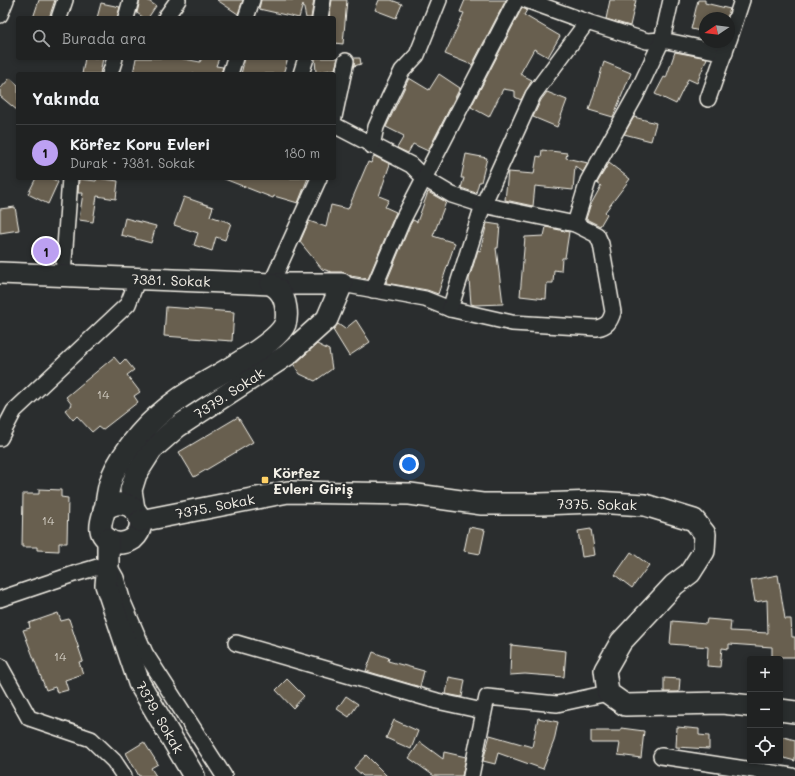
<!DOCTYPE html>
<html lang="tr">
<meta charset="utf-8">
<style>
:root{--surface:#202222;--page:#2d2f2f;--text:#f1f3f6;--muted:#a2a4a5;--line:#3d3f40;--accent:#bca0f2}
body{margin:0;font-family:Mali,sans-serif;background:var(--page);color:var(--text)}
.controls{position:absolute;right:12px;bottom:12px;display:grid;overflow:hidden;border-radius:4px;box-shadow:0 2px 6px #0003}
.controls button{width:36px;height:36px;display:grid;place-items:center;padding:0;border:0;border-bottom:1px solid var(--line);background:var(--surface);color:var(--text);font:20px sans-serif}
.compass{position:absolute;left:699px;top:12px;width:36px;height:36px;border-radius:50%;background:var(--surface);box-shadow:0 2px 6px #0003;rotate:257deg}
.you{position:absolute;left:409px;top:464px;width:14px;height:14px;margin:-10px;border:3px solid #fff;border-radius:50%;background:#1a73e8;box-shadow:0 0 0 6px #1a73e833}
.badge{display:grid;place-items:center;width:26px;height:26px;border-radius:50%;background:var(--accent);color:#111;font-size:13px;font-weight:700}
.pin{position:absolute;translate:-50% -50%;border:2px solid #fff;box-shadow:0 1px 4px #0006}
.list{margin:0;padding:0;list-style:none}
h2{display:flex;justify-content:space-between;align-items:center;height:52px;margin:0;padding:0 16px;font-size:17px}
h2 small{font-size:13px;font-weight:400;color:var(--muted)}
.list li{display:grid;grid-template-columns:26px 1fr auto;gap:12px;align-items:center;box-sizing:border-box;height:56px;padding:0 16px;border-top:1px solid var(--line)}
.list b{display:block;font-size:15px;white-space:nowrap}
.list p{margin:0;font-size:13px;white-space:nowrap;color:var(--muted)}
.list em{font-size:13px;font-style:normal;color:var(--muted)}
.icon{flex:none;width:22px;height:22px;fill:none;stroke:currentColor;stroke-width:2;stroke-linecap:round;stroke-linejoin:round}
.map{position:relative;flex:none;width:795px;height:776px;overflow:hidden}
.search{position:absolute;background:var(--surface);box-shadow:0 2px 6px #0003;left:16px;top:16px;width:320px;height:44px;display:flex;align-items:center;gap:10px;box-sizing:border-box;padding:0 14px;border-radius:4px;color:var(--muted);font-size:15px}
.panel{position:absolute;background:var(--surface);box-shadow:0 2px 6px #0003;left:16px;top:72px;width:320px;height:108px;border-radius:4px}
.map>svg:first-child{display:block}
.building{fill:#675f4f;stroke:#f4f1e8}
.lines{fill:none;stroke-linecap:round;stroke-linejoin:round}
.street-casing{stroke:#f4f1e8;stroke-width:18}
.secondary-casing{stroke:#f4f1e8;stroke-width:24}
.street{stroke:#2a2d2e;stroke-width:15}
.secondary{stroke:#2a2d2e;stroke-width:21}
.poi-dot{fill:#ffd166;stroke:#2a2d2e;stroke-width:1.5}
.labels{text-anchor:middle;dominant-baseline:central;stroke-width:3.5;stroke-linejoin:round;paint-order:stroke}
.number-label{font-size:12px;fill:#d1ccc2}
.street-label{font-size:14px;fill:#f4f1e8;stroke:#2a2d2e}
.poi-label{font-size:14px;font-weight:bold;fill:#f4f1e8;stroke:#2a2d2e;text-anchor:start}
</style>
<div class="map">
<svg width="795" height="776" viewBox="0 0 795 776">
<rect width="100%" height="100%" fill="#2a2d2e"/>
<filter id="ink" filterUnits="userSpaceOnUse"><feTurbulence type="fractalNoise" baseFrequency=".025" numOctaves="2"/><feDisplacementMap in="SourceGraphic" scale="8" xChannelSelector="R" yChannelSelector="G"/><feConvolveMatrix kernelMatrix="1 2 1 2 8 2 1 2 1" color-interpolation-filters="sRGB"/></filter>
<g filter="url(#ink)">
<g class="building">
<polygon points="39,0 55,0 49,18 33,18"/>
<polygon points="140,0 147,0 156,6 148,18 144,18 137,13"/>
<polygon points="217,0 243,0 238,14"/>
<polygon points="261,0 314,0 311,18 306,18 303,4 299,18 259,9"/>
<polygon points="332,0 347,0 343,44 334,43 334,18 329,18"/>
<polygon points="379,0 391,0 402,4 396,18 375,10"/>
<polygon points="465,0 506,0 472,65 445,54 464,13 460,12"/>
<polygon points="610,0 636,0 630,26 606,19"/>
<polygon points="698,0 705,0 705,3 730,9 727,18 705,18 705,32 691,29"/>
<polygon points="101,3 120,7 117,18 97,18"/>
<polygon points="522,8 527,10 524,15 560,36 548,57 534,49 520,74 532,80 521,100 515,97 515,91 503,89 489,117 471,107"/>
<polygon points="675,52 707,58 697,83 688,79 676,104 655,94 664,77 666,78"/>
<polygon points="85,58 103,58 100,74 82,74"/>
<polygon points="136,58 179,58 200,62 202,58 219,58 216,66 223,67 221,74 133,74"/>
<polygon points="245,58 288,58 283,74 241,74"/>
<polygon points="315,58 338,58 335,69 316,73"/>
<polygon points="354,58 360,58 361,64 354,66"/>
<polygon points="604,62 631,73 613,117 589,110"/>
<polygon points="439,74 460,88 428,151 413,144 408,153 397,148 404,136 386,127 409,78 429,90"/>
<polygon points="10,78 18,85 18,111 0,96 0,89"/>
<polygon points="547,92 567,100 557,127 533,117 541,100"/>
<polygon points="634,117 656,123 651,141 624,134"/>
<polygon points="542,150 567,153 566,158 588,163 583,172 575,166 573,190 535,186 533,206 505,200 508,172 534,174 537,156 541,157"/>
<polygon points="466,154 487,158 481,182 479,182 476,193 461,188 464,178 461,178"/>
<polygon points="374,156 390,164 379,196 389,200 385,207 396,212 368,279 351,276 342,272 332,272 322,269 300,242 309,221 326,227 331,205 348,209 368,162 371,163"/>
<polygon points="609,163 630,179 605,212 607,214 600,226 586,219 590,206 601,186 597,183"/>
<polygon points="36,178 51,178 58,182 48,204 28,194"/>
<polygon points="97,178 118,181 116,199 97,196 93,222 79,220 83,193 78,193 79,179 96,181"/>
<polygon points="222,178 308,178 298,203 274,196 273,198"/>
<polygon points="428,192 446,202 433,236 455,243 438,294 427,290 386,283 410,225 413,220 417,222"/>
<polygon points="184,197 213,207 210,216 231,223 225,240 216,237 212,251 194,245 198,233 174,225"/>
<polygon points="15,207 19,230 0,233 0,209"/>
<polygon points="125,218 156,226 151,243 121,235"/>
<polygon points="487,223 500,225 498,248 496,248 503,304 475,305 471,304 469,279 478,250 480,251"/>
<polygon points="546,227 569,232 565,258 562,258 561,271 554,270 553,283 547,283 546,299 520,296 525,237 544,236"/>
<polygon points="166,307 234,312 232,341 164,336"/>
<polygon points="356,320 370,342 349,356 333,330 338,324 345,329"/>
<polygon points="317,344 329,350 332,369 315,381 300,374 294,365"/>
<polygon points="114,357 120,364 125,359 134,370 127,375 140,392 134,396 138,402 102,430 98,427 92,432 77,416 73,420 65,410 72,405 66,397"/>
<polygon points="238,417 253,442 194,477 179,452"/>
<polygon points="39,489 61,490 61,497 68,498 67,543 59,543 59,551 37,550 37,547 22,547 23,494 39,494"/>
<polygon points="469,527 485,530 480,554 464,551"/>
<polygon points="591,529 595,555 582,557 578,531"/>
<polygon points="631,552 649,565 632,588 615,575"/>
<polygon points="778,575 785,619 791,619 792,637 795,637 795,657 772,657 772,647 729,644 729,649 722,648 720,667 707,666 708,647 670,644 672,621 706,624 707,619 731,621 730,631 768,633 767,600 755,602 751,580"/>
<polygon points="58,613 61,621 69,619 83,661 79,662 83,674 65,680 68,690 57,693 55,687 46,690 23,630 30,628 29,623"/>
<polygon points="511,645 566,651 564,677 525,674 510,675"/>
<polygon points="373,652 389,658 388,661 424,671 420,687 366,671"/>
<polygon points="449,677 465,680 462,697 446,694"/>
<polygon points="664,678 680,679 679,692 664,692"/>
<polygon points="287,679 304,696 293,708 276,690"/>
<polygon points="346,696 358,704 349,717 337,709"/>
<polygon points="538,718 558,722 554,741 543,769 498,753 495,764 483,761 490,735 532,747"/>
<polygon points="394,720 418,731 411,749 386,738"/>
<polygon points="677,727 699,729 699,735 709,736 709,749 676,747"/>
<polygon points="621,728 644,731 641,758 618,755 620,743 591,743 591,731 621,731"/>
<polygon points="780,736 795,740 795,761 780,757"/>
<polygon points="144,742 158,764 151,768 156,776 139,776 126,753"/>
<polygon points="420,742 443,759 444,752 466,757 462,776 434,776 409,758"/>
<polygon points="366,755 387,776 363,776 354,768"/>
</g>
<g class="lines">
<defs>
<g id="street">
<polyline points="526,0 587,22 647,41 662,40 725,53"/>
<polyline points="0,15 6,0"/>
<polyline points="166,17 178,0"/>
<polyline points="59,18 65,0"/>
<polyline points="126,18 131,0"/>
<polyline points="246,18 252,0"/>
<polyline points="320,18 323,0"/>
<polyline points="729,40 742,0"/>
<polyline points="110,74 115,58"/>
<polyline points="230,74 235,58"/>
<polyline points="301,74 306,58"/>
<polyline points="708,99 728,42"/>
<polyline points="334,117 346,61"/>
<path d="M334 125 411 165 425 179 452 195 483 205 575 224 597 235 601 244 613 312C610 322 607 326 597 328L512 323 450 309 425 299 342 284"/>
<polyline points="372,146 376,127 389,98 402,71 417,55 439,0"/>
<polyline points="575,224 588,181 636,95 662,40 671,0"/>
<polyline points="63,275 70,178"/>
<polyline points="271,284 319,178"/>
<polyline points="373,290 402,221 516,0"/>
<polyline points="450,309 483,205 533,95 587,22"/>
<polyline points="0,438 14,411 128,304 138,278"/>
<polyline points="0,599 74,574 108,564 116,578 123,602 145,653 224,776"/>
<polyline points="236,643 437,701 483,711"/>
<polyline points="0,666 29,718 91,739 114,761 124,776"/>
<polyline points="661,756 792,776"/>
<polyline points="471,776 487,697 557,704 608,693"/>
</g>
<g id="secondary">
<polyline points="0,273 271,284 342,284 327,319 287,355 177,427 152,449 136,474 131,490 134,509"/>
<path d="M104 510C129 490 153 522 133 539 127 543 119 544 113 542 95 535 101 522 105 509 108 494 108 483 116 468 134 435 163 408 194 389 214 377 277 344 285 324 288 316 286 299 280 292 278 289 274 286 271 284"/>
<polyline points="140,521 288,492 410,494 482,504 540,504 595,502 645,505 694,520 705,534 704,551 690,573 674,585 621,642 605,670 608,693 625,705 722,703 750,706"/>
<polyline points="108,539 108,564 106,585 139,683 194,776"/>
<polyline points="780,710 795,712"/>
</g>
</defs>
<use href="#street" class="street-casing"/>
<use href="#secondary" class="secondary-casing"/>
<use href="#street" class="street"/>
<use href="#secondary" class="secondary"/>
</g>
</g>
<rect class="poi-dot" x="261" y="476" width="8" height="8" rx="2"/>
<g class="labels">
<g class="number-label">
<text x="103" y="394">14</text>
<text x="48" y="520">14</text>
<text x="60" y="656">14</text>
</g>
<g class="street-label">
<text transform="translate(171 280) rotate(2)">7381. Sokak</text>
<text transform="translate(229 393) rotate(-33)">7379. Sokak</text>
<text transform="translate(597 504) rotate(1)">7375. Sokak</text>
<text transform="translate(215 506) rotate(-11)">7375. Sokak</text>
<text transform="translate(160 717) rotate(60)">7379. Sokak</text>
</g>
<g class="poi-label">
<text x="273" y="472">Körfez<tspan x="273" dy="16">Evleri Giriş</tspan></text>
</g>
</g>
</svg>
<div class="controls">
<button>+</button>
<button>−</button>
<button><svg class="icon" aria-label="locate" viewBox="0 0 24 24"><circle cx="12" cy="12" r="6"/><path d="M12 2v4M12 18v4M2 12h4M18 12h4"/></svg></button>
</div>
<svg class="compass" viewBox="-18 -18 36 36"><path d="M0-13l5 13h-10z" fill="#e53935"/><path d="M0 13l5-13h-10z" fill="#a2a4a5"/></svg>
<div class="you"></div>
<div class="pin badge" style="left:46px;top:251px">1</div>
<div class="search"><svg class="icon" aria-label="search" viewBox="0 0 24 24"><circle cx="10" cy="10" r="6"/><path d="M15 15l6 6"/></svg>Burada ara</div>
<section class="panel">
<h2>Yakında<small></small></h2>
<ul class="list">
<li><span class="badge">1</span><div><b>Körfez Koru Evleri</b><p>Durak · 7381. Sokak</p></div><em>180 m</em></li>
</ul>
</section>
</div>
